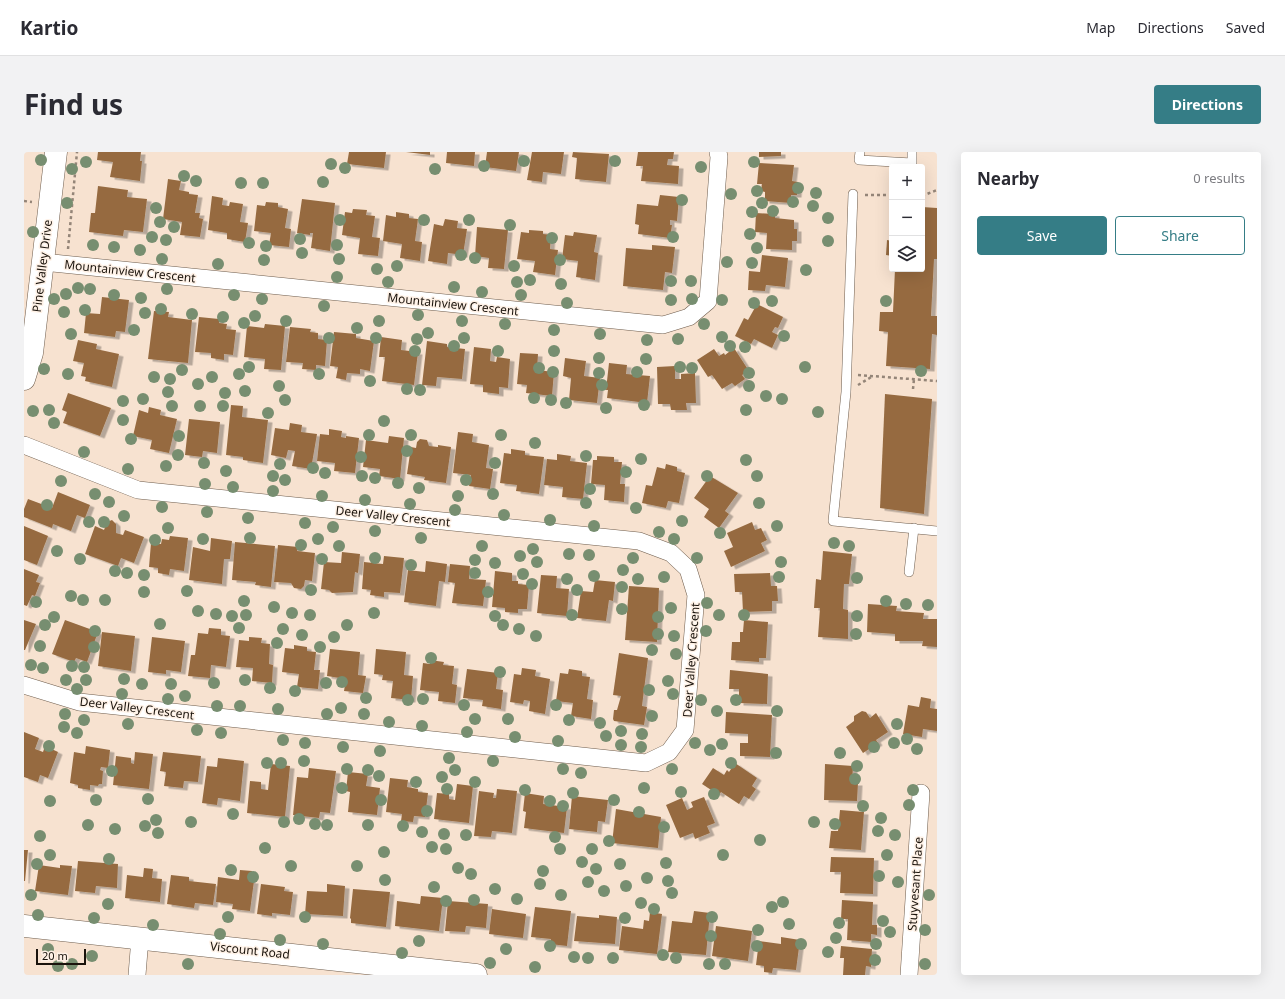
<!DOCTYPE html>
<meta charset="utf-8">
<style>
:root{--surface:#fff;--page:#f2f2f3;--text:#2b2b33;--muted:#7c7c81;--line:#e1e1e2;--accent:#357d86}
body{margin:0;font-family:"Noto Sans",sans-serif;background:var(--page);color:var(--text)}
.controls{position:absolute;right:12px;top:12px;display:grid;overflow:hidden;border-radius:4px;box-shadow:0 4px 16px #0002}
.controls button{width:36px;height:36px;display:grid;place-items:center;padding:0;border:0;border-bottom:1px solid var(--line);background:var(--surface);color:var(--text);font:20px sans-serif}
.scale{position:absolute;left:12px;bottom:10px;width:50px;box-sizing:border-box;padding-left:4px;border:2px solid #1a130c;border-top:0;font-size:11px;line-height:14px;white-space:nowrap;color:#1a130c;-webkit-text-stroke:3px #fef1e6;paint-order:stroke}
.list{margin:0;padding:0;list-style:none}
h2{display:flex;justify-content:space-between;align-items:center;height:52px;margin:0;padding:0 16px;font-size:17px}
h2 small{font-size:13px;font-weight:400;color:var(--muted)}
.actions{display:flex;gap:8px;padding:12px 16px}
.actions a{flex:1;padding:9px 0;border:1px solid var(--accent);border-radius:4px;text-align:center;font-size:14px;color:var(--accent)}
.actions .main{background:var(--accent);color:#fff}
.icon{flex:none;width:22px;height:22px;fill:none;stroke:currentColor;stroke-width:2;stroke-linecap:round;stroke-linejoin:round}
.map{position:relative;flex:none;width:913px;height:823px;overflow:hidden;border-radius:4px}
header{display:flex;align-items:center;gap:24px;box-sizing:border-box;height:56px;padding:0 20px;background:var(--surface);border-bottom:1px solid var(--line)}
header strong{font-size:19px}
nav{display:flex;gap:22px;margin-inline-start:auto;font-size:14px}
.intro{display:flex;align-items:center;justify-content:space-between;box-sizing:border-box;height:96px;padding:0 24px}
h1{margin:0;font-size:28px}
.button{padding:10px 18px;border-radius:4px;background:var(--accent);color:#fff;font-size:14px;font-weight:700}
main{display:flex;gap:24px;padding:0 24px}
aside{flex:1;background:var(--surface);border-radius:4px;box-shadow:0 4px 16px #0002}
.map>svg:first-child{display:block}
.building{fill:#966b41;filter:url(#shadow)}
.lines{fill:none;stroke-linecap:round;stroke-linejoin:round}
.lane-casing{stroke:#6e5d4d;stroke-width:10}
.street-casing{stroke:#6e5d4d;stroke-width:18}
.secondary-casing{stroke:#6e5d4d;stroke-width:23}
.path{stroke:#948578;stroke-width:2.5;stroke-dasharray:3 3;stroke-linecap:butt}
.lane{stroke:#fff;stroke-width:9}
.street{stroke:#fff;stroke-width:17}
.secondary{stroke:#fff;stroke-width:22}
.tree{fill:#778e70}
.labels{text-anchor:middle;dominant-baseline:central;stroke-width:3;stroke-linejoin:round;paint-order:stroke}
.street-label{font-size:12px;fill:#1a130c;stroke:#fef1e6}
</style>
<header>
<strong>Kartio</strong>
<nav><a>Map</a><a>Directions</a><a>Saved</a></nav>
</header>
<div class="intro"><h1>Find us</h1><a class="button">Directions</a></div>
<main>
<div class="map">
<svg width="913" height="823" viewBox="0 0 913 823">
<defs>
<filter id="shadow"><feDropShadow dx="4.5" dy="2.5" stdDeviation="0" flood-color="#0004"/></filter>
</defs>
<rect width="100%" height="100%" fill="#f7e2d0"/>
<g class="building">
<polygon points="74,0 117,0 116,9 118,9 116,29 86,25 89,10 73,8"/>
<polygon points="325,0 362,0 360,16 323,12"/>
<polygon points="382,0 406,0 406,3"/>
<polygon points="423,0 451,0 450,14 422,11"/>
<polygon points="463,0 495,0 492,19 461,15"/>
<polygon points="508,0 540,0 537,22 519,20 518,30 503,28"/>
<polygon points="549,0 585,2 582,30 551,27 553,6 548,5"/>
<polygon points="614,0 650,0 649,7 644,7 643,13 655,14 654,32 617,29 619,14 612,14"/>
<polygon points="735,0 757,0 757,4 735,5"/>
<polygon points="735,11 770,13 768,29 774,30 773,43 767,43 767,51 741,49 741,40 737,39 738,32 733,32"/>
<polygon points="144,27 157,29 155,38 165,40 165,42 174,43 171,61 176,61 175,66 179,67 176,85 156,83 158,70 139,67"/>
<polygon points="74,34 104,38 103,45 123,47 119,80 100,78 99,84 65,80 67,61 71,61"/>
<polygon points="636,43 655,45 653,69 646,68 646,73 648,73 646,86 614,82 615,73 611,72 613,52 634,54"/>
<polygon points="188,44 199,46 198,53 205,54 206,50 219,52 216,70 224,71 221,90 203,87 203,81 184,78"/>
<polygon points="278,47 311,51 306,99 287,96 289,81 286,81 286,83 273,81"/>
<polygon points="242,50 254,51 254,55 264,57 261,76 267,77 265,95 245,93 247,81 230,79 233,53 241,54"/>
<polygon points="898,55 913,56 913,107 910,107 907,164 913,164 913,183 908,182 906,217 862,214 864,180 855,179 856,160 869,160 871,117 898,117"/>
<polygon points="329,57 343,58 342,63 351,64 348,85 356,86 354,104 334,102 336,86 318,83 321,60 328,61"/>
<polygon points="372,60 385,62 385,66 394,67 391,89 398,90 396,109 376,106 378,92 359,89 362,63 372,65"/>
<polygon points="732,61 751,62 751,66 770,68 770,77 773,77 773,89 768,89 768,98 742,97 743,81 731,80"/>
<polygon points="421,67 434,69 433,76 443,77 439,103 424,101 423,112 404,109 410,72 419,74"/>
<polygon points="453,75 484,78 480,117 464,116 465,106 451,104"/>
<polygon points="505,78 519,79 519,82 527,83 526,97 534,98 531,123 509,120 511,109 493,107 497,80 505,81"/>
<polygon points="550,80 573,83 570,100 574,101 571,128 552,125 554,109 538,107 541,83 549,84"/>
<polygon points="863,88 868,89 868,104 862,103"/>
<polygon points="628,93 651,95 648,121 641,120 639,138 599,134 602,96 628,98"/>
<polygon points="738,103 764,106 761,135 742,133 741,139 724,138 725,119 736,120"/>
<polygon points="78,145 105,148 101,180 92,179 91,185 60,181 62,161 76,162"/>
<polygon points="733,152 759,165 754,176 751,175 748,180 754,183 748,196 730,187 727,192 711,184 720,166 724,168"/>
<polygon points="130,159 145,160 144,165 168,168 164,211 124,207"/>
<polygon points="175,165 195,167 195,171 203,172 202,177 212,178 209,203 200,202 200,208 187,206 187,201 171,200"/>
<polygon points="241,172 261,174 257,218 240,217 241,207 220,205 223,174 240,176"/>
<polygon points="266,175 287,177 286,180 294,181 294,187 303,188 301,214 292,213 292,218 278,217 279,211 262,210"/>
<polygon points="310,180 332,182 332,186 350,189 346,219 336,217 336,222 323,221 322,228 312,226 314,215 306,214"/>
<polygon points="357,185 378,188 377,198 394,200 390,233 358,229 361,205 355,205"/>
<polygon points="54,188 73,192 72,197 95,202 88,235 61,229 62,225 57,224 60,211 49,209"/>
<polygon points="403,189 423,192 423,195 441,197 438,227 413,225 412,234 398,233"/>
<polygon points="450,195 467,197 466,209 472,210 473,205 486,207 484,236 475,235 475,242 459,240 459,233 446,232"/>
<polygon points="710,196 725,219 718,223 721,227 711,234 708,231 698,237 688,223 684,225 673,208 690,197 695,204 700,201 701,203"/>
<polygon points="496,201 514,202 513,218 530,220 528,244 502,241 503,233 493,232"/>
<polygon points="541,206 562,209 560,224 576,226 573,251 545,248 547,226 539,224"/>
<polygon points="585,211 603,213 602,222 626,224 623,251 583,246 584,238 582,238"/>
<polygon points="651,214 651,227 657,227 657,222 671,221 672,251 662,251 663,258 647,258 646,252 634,252 633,215"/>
<polygon points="44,241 87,256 76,284 39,271 43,260 38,258"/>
<polygon points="861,242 908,247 900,362 856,356"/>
<polygon points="207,253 219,254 218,265 244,268 239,311 219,308 219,305 202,303"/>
<polygon points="125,255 137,258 136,263 153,267 145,301 126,297 128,288 109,284 115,258 124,261"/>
<polygon points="165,267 196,270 193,301 179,299 178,305 161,303"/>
<polygon points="266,271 278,273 277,280 293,282 287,317 268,314 271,299 264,298 262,306 247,303 251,276 265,278"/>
<polygon points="305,277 318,279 317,285 322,286 322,284 335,286 331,321 310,319 311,311 293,309 296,282 305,283"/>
<polygon points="434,280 449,282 448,290 465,293 462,316 469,317 466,337 445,334 447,323 429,321"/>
<polygon points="365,284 380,286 376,327 355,324 356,317 339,315 342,288 364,291"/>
<polygon points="396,287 403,288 405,294 414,295 414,293 427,295 422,331 400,328 401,325 383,322 387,295 392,296 393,290"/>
<polygon points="487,297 501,299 501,303 520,305 515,342 492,339 493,333 476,331 480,301 487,302"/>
<polygon points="533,302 547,304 546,309 563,311 559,347 538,345 539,335 520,333 523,307 533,308"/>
<polygon points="573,304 590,305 590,310 598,310 596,332 601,332 600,350 580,348 581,333 567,332 569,308 573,308"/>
<polygon points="642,312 653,315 653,319 661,321 655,351 644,349 642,356 618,351 622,333 628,334 633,315 641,317"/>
<polygon points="686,324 714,341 701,359 705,362 695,376 680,365 685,357 670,346"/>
<polygon points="34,340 66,353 61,366 53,363 47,379 29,372 28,376 0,365 0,357 4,347 28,356"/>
<polygon points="88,368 92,372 92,381 99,383 101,378 120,385 110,411 97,406 94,414 61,402 71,374 80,378 83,370"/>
<polygon points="728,370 731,378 737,376 743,388 737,391 741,399 707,415 700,399 709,395 703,381"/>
<polygon points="0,374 24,384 13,413 0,408"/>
<polygon points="146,384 164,386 160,419 146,417 145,423 134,421 134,416 125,415 127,391 137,392 138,387 145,388"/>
<polygon points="187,386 208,389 206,407 200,407 198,432 165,428 169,395 186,399"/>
<polygon points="211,390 251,394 247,435 231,433 232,430 208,428"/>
<polygon points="254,393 274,395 273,399 291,401 288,429 281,428 280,434 277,437 270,436 267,431 250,430"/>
<polygon points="799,399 828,402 825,432 820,432 819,457 824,458 824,487 794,485 796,456 790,456 792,427 797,428"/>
<polygon points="318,400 336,402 334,421 331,420 329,440 308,441 305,438 297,437 300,410 317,411"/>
<polygon points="360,404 380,406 376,441 360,440 360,445 346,443 347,438 338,437 340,410 359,412"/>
<polygon points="402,409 423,412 421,430 415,429 412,454 380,450 384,418 401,420"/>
<polygon points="426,412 446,414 445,427 462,428 459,454 428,451 431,431 424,430"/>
<polygon points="0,417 15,423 12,430 16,431 11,444 8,443 3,454 0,453"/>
<polygon points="471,419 488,421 488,429 494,429 494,432 505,433 503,457 494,457 494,461 481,460 481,456 468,455"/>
<polygon points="746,421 747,434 753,434 754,449 748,449 748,459 719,460 718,440 711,440 710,422"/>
<polygon points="517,423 533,424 532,436 545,437 543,464 513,461"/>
<polygon points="571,428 591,430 589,449 585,448 582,469 553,466 557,439 569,440"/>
<polygon points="605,434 635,436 633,490 601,488"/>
<polygon points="844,452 873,454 872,459 900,461 899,467 913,467 913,495 898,494 899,489 871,489 871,482 843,480"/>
<polygon points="0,468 12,472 1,498 0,498"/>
<polygon points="41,468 74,480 63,510 52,506 50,510 28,502"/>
<polygon points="720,468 744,470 742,506 735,506 735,510 707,508 708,490 716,490 716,480 719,480"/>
<polygon points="185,476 197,477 197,483 206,484 202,515 187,513 186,526 164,524 167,503 171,503 174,481 184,482"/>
<polygon points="78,480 111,484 107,519 74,514"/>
<polygon points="128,485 161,489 157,520 142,518 142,522 124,520"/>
<polygon points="225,485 238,486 237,491 246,492 245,512 249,513 248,531 228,529 229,516 212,515 215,488 225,489"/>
<polygon points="270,493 283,495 283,499 292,500 290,518 296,518 294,537 273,535 275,522 258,520 261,496 270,497"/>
<polygon points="306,497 336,500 334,523 342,524 339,541 320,539 322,527 303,524"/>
<polygon points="352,497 382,500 380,523 389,524 387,548 367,546 369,529 358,528 359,523 350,522"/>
<polygon points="595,501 624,506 618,554 623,555 620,573 590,569 589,567 590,558 593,558 597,544 589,543"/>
<polygon points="406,508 420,510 419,513 430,514 428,532 433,533 431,551 414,549 415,540 396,538 399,511 406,512"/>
<polygon points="498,516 512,518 511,524 526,527 521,562 505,559 506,549 500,548 499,552 486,550 490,522 497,523"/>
<polygon points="443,517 474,521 472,537 479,538 477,557 458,554 459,548 439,546"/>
<polygon points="545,517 558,519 558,524 566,525 563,547 569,548 567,567 547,564 549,551 532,549 536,521 544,522"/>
<polygon points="706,518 744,522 743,552 715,551 715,537 705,537"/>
<polygon points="897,545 907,547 906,556 913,557 913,579 899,577 898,585 879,582 884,553 895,555"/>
<polygon points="838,559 842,560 846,566 852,561 864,580 852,588 854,591 839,601 822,575 830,569 830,564"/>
<polygon points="702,560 748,563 746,605 716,604 716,591 724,591 724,582 701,581"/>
<polygon points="0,580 15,586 11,597 19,600 21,594 34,600 24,626 16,623 14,630 0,625"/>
<polygon points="62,594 86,598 84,616 77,615 76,618 79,619 78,632 75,632 74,634 66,633 66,638 54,636 54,633 46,631 50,600 61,602"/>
<polygon points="111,600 129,602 125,637 89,633 92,604 107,606 107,611 110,612"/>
<polygon points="139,600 177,604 174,630 160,629 159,636 140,634 142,620 136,619"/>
<polygon points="194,606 220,609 216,649 194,646 193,653 178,651 183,614 193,615"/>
<polygon points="711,611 733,626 728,634 732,637 725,647 720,644 715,652 697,640 695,643 678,632 689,616 700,623 703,618 705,620"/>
<polygon points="247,612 266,614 261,665 223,661 226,629 237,630 237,637 244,638"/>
<polygon points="801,612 829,614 828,631 834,631 833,649 800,648"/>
<polygon points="285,616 312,619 306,661 296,660 295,666 269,663 273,625 284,626"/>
<polygon points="324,620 344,622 342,634 356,636 353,663 324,660 326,640 322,639"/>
<polygon points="366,626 384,628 383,635 394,637 394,640 404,641 401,665 390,664 389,670 377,669 378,662 362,660"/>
<polygon points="433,632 449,634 445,671 410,667 413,641 425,642 425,647 431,648"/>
<polygon points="473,637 493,639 488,681 468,679 467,685 450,684 455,639 470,641 469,646 472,646"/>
<polygon points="501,641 520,644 519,652 543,655 540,681 500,676 502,660 499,659"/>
<polygon points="548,644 584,648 581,670 574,669 573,680 545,677"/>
<polygon points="680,645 691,671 683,674 686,681 671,687 669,681 656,686 642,653 658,646 663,658 669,655 667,650"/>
<polygon points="592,657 637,665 634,696 588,691"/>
<polygon points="816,658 840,660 837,698 805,696 807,679 814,679"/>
<polygon points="0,698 4,698 1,729 0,729"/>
<polygon points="807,705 850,706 849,742 816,741 817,720 806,720"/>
<polygon points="54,709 94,712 93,736 72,734 71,741 51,739"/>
<polygon points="15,713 36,716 36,713 48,714 44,743 11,739"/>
<polygon points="120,716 129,717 128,726 138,727 136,750 101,746 103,723 119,725"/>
<polygon points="216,718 228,719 227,729 230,729 226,759 208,757 209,752 192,750 194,725 215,728"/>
<polygon points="147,723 165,725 165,729 192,732 189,753 171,751 170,756 143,752"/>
<polygon points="237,732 261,735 260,739 269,740 266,763 248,761 248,764 233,762"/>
<polygon points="303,732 321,734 319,764 281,762 283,739 303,740"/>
<polygon points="329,737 366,740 362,775 327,771 327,767 326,766"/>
<polygon points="397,744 419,746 415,779 371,774 373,749 396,752"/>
<polygon points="818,748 849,750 848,773 853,773 853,783 847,782 847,790 823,788 824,767 817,767"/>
<polygon points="424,749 464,752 462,776 442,774 441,780 421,779"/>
<polygon points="511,755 547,759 543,794 526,792 527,787 507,785"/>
<polygon points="468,757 502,762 499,786 465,782"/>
<polygon points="670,759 686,761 682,803 644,800 648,769 668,771"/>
<polygon points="626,760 638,762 633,802 595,798 598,774 619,777 620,768 625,769"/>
<polygon points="575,763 593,765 591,792 550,789 553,764 575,766"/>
<polygon points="692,774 728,779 724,809 688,804"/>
<polygon points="757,785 776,788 772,818 749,816 748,821 740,820 740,814 732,813 735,789 757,792"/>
<polygon points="817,794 848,797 847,815 842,814 841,823 819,823 820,806 816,806"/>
</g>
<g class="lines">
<defs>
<g id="lane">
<polyline points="836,0 835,8 888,11 888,0"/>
<polyline points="829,42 822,240 809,369 913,379"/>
<polyline points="885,420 890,376"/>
</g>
<g id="street">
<polyline points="19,110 639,173 665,165 684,149 695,5 694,0"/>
<polyline points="0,293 114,338 615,389 647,401 664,417 672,443 661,578 645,600 622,611 55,550 0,533"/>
<polyline points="113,823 116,786"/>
<polyline points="885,823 897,641"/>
</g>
<g id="secondary">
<polyline points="0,227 8,201 32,0"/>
<polyline points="0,774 452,823"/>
</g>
</defs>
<use href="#lane" class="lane-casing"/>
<use href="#street" class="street-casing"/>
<use href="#secondary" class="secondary-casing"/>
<g class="path">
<polyline points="841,43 868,43"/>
<polyline points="898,44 913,38"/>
<polyline points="0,49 8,50"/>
<polyline points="44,97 53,0"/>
<polyline points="834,223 913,229"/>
<polyline points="834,233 849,224"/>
<polyline points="889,237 890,227"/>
</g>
<use href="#lane" class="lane"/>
<use href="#street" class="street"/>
<use href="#secondary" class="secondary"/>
</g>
<g class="tree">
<circle cx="17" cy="8" r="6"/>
<circle cx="500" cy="9" r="6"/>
<circle cx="591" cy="9" r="6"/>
<circle cx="62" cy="10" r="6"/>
<circle cx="730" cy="10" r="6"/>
<circle cx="307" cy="12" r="6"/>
<circle cx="460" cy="14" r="6"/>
<circle cx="677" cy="15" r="6"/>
<circle cx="321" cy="16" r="6"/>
<circle cx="48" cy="17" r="6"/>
<circle cx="411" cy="17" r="6"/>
<circle cx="160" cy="24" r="6"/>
<circle cx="172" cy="29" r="6"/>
<circle cx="299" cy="30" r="6"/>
<circle cx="217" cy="31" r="6"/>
<circle cx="239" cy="31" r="6"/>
<circle cx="774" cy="36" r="6"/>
<circle cx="733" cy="39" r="6"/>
<circle cx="792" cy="41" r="6"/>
<circle cx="707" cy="42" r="6"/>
<circle cx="658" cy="48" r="6"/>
<circle cx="769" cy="50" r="6"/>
<circle cx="43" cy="51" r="6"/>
<circle cx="738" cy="51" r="6"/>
<circle cx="789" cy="54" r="6"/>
<circle cx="132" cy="56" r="6"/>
<circle cx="749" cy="59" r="6"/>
<circle cx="728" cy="60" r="6"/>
<circle cx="804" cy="66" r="6"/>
<circle cx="316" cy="68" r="6"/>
<circle cx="400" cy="68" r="6"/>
<circle cx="445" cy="68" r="6"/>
<circle cx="136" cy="70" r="6"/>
<circle cx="486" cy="73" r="6"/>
<circle cx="150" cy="75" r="6"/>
<circle cx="9" cy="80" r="6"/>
<circle cx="726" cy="82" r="6"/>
<circle cx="128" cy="85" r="6"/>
<circle cx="649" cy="85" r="6"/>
<circle cx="528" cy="86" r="6"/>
<circle cx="276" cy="87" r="6"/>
<circle cx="142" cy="88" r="6"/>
<circle cx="804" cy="89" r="6"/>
<circle cx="225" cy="91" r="6"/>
<circle cx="69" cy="93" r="6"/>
<circle cx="313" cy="93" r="6"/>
<circle cx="242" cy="94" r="6"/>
<circle cx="90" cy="95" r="6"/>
<circle cx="733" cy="96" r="6"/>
<circle cx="116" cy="98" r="6"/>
<circle cx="278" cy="101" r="6"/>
<circle cx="437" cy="103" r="6"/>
<circle cx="451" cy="106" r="6"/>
<circle cx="138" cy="107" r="6"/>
<circle cx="315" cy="107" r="6"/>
<circle cx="240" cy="108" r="6"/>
<circle cx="536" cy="108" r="6"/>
<circle cx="703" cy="110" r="6"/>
<circle cx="728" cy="111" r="6"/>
<circle cx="194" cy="112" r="6"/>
<circle cx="373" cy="114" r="6"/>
<circle cx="490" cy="114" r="6"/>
<circle cx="353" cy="117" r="6"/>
<circle cx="782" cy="118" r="6"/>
<circle cx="313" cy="125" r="6"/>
<circle cx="506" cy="128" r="6"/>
<circle cx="647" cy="129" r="6"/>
<circle cx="667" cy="129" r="6"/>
<circle cx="364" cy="130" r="6"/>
<circle cx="493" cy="130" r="6"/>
<circle cx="537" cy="132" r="6"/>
<circle cx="430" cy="135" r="6"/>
<circle cx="54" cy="136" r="6"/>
<circle cx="66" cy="137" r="6"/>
<circle cx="143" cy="137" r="6"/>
<circle cx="458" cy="140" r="6"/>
<circle cx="42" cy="142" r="6"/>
<circle cx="90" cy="143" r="6"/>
<circle cx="210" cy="143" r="6"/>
<circle cx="497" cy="143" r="6"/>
<circle cx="117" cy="146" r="6"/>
<circle cx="30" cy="147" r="6"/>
<circle cx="238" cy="147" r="6"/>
<circle cx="668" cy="147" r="6"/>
<circle cx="647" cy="148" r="6"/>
<circle cx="698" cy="148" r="6"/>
<circle cx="748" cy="149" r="6"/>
<circle cx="862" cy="149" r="6"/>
<circle cx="543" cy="151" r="6"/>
<circle cx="730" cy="151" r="6"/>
<circle cx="300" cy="154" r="6"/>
<circle cx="137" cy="157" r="6"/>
<circle cx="61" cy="158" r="6"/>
<circle cx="40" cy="160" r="6"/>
<circle cx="121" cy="161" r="6"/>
<circle cx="168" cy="162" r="6"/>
<circle cx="394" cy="163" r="6"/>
<circle cx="231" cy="164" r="6"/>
<circle cx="199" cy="165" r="6"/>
<circle cx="262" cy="169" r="6"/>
<circle cx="355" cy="169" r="6"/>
<circle cx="438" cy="169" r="6"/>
<circle cx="220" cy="171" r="6"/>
<circle cx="481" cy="172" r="6"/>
<circle cx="680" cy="172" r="6"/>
<circle cx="333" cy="176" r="6"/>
<circle cx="110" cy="178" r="6"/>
<circle cx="530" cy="178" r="6"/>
<circle cx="404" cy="181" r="6"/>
<circle cx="47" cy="182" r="6"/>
<circle cx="576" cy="182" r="6"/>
<circle cx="760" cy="184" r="6"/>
<circle cx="698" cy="185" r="6"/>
<circle cx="305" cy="186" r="6"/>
<circle cx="352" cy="186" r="6"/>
<circle cx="440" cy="186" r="6"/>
<circle cx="393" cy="187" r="6"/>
<circle cx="654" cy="187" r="6"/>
<circle cx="623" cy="188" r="6"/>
<circle cx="430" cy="194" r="6"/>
<circle cx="706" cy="194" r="6"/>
<circle cx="721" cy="195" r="6"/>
<circle cx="391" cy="199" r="6"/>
<circle cx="474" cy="199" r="6"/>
<circle cx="530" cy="199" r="6"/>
<circle cx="575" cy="206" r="6"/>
<circle cx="622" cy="207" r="6"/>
<circle cx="225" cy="215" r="6"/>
<circle cx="656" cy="215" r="6"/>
<circle cx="781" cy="215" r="6"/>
<circle cx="515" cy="216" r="6"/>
<circle cx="668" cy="216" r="6"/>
<circle cx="20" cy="217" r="6"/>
<circle cx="158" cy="218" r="6"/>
<circle cx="897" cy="219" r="6"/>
<circle cx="529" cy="220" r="6"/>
<circle cx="613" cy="220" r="6"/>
<circle cx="575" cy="221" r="6"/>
<circle cx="725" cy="221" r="6"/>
<circle cx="44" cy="222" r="6"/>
<circle cx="215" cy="222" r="6"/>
<circle cx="295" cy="222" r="6"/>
<circle cx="130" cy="225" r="6"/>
<circle cx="188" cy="225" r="6"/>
<circle cx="146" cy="227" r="6"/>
<circle cx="346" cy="229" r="6"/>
<circle cx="174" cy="232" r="6"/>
<circle cx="578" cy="233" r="6"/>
<circle cx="255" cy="234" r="6"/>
<circle cx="725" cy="234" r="6"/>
<circle cx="383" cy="237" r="6"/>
<circle cx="396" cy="238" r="6"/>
<circle cx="221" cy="239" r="6"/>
<circle cx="144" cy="240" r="6"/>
<circle cx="201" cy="241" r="6"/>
<circle cx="742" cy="244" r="6"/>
<circle cx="510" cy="246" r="6"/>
<circle cx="119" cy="247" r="6"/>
<circle cx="758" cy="247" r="6"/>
<circle cx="261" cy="248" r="6"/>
<circle cx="527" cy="248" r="6"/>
<circle cx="99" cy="249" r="6"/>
<circle cx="542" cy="251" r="6"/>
<circle cx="620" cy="253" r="6"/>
<circle cx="148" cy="254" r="6"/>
<circle cx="176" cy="254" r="6"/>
<circle cx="199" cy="254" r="6"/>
<circle cx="582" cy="256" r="6"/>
<circle cx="25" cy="258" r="6"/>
<circle cx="722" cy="258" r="6"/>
<circle cx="9" cy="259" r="6"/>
<circle cx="794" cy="260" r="6"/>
<circle cx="244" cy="261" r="6"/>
<circle cx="99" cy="268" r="6"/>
<circle cx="360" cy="269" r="6"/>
<circle cx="30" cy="271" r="6"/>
<circle cx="345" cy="283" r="6"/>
<circle cx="387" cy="283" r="6"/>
<circle cx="477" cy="283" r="6"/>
<circle cx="155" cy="284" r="6"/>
<circle cx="107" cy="287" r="6"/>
<circle cx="511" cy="291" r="6"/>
<circle cx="383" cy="299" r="6"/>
<circle cx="60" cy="300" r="6"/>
<circle cx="154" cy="303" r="6"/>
<circle cx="562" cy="304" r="6"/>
<circle cx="337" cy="305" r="6"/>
<circle cx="617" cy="307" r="6"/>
<circle cx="722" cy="308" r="6"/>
<circle cx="180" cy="311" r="6"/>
<circle cx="471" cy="311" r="6"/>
<circle cx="256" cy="312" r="6"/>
<circle cx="142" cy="314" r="6"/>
<circle cx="289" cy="316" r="6"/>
<circle cx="104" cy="317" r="6"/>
<circle cx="202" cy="319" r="6"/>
<circle cx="602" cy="320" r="6"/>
<circle cx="301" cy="321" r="6"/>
<circle cx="249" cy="324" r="6"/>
<circle cx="338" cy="324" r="6"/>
<circle cx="683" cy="324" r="6"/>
<circle cx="733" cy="324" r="6"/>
<circle cx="351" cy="326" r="6"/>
<circle cx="261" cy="328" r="6"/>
<circle cx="442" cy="328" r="6"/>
<circle cx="37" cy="329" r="6"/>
<circle cx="374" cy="331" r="6"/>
<circle cx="181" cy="332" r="6"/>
<circle cx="209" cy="335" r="6"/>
<circle cx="395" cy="336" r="6"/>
<circle cx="566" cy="337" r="6"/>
<circle cx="249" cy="339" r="6"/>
<circle cx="71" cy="342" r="6"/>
<circle cx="469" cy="342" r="6"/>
<circle cx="298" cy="344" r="6"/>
<circle cx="434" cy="344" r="6"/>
<circle cx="341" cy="348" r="6"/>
<circle cx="85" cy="350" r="6"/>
<circle cx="562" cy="351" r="6"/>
<circle cx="735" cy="351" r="6"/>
<circle cx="386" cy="352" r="6"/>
<circle cx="23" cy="353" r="6"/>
<circle cx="138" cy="355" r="6"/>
<circle cx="612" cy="356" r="6"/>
<circle cx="431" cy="358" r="6"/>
<circle cx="183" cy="360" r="6"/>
<circle cx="480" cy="363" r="6"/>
<circle cx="100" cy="364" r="6"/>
<circle cx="224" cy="366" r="6"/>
<circle cx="526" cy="368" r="6"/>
<circle cx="658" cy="369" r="6"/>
<circle cx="65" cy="370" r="6"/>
<circle cx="80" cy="370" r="6"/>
<circle cx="281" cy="371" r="6"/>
<circle cx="570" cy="374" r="6"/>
<circle cx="753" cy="374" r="6"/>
<circle cx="309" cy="375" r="6"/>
<circle cx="144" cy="376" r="6"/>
<circle cx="351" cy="379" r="6"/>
<circle cx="635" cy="380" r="6"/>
<circle cx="696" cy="381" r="6"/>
<circle cx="226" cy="386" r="6"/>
<circle cx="397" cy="386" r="6"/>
<circle cx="179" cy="387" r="6"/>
<circle cx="294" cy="387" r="6"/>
<circle cx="650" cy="387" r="6"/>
<circle cx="131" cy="388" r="6"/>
<circle cx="810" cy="391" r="6"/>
<circle cx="277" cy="393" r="6"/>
<circle cx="315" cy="394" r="6"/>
<circle cx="458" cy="394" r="6"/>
<circle cx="825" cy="394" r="6"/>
<circle cx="509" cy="397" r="6"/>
<circle cx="33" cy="399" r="6"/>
<circle cx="545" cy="402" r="6"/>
<circle cx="565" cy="403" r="6"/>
<circle cx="496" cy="404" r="6"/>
<circle cx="351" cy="406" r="6"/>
<circle cx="609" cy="406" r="6"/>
<circle cx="673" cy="406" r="6"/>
<circle cx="56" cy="407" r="6"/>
<circle cx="298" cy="407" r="6"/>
<circle cx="451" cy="408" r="6"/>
<circle cx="513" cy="410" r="6"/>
<circle cx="757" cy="410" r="6"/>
<circle cx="471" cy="411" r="6"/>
<circle cx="387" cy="413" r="6"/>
<circle cx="599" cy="418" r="6"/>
<circle cx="91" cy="419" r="6"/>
<circle cx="103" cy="421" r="6"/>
<circle cx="451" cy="421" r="6"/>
<circle cx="499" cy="422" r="6"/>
<circle cx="120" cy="423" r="6"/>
<circle cx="570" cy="424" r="6"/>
<circle cx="640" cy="425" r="6"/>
<circle cx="755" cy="425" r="6"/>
<circle cx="833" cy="426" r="6"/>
<circle cx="543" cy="427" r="6"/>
<circle cx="614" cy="427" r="6"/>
<circle cx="508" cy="432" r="6"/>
<circle cx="598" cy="435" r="6"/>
<circle cx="287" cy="438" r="6"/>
<circle cx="553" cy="438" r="6"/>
<circle cx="163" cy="439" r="6"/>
<circle cx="120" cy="440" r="6"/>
<circle cx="464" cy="440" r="6"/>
<circle cx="47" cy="444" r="6"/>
<circle cx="59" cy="448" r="6"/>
<circle cx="81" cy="448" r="6"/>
<circle cx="220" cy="449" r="6"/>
<circle cx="862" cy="449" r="6"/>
<circle cx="12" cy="450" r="6"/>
<circle cx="683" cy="451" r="6"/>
<circle cx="882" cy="452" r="6"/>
<circle cx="904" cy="453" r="6"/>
<circle cx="250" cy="455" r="6"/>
<circle cx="647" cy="456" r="6"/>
<circle cx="598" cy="457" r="6"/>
<circle cx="174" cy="459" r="6"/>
<circle cx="268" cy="461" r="6"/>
<circle cx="350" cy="461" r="6"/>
<circle cx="192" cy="462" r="6"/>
<circle cx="222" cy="463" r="6"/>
<circle cx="286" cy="463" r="6"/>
<circle cx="548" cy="463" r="6"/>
<circle cx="695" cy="463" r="6"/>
<circle cx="720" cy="463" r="6"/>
<circle cx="208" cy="464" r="6"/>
<circle cx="471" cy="464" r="6"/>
<circle cx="833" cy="464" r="6"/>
<circle cx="30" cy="465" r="6"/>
<circle cx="634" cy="465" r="6"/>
<circle cx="136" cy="472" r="6"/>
<circle cx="21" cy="473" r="6"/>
<circle cx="323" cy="473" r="6"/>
<circle cx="479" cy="473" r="6"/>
<circle cx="215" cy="476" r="6"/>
<circle cx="259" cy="477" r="6"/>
<circle cx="495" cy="477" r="6"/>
<circle cx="71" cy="479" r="6"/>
<circle cx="682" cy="479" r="6"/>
<circle cx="634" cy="482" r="6"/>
<circle cx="832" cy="482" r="6"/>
<circle cx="278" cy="483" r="6"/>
<circle cx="512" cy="484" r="6"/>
<circle cx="650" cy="484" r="6"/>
<circle cx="310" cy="485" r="6"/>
<circle cx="253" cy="491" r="6"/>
<circle cx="16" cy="494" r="6"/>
<circle cx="70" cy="495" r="6"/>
<circle cx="296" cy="495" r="6"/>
<circle cx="628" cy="498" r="6"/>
<circle cx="652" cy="502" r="6"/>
<circle cx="407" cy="506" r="6"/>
<circle cx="7" cy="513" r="6"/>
<circle cx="48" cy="514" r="6"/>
<circle cx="60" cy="515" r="6"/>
<circle cx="19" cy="516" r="6"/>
<circle cx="476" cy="520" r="6"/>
<circle cx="100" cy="527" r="6"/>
<circle cx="42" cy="528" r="6"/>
<circle cx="62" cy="528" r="6"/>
<circle cx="221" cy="528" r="6"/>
<circle cx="644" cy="529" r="6"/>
<circle cx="318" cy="530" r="6"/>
<circle cx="190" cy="531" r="6"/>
<circle cx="302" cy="531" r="6"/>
<circle cx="118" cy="532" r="6"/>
<circle cx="147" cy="532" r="6"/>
<circle cx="246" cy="536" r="6"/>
<circle cx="53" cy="537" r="6"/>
<circle cx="625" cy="538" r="6"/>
<circle cx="271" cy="539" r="6"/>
<circle cx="98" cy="542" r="6"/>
<circle cx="649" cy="542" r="6"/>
<circle cx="161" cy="544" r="6"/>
<circle cx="342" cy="546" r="6"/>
<circle cx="144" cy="547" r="6"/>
<circle cx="399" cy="547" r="6"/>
<circle cx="384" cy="548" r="6"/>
<circle cx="677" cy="548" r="6"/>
<circle cx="712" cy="548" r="6"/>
<circle cx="440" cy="553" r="6"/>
<circle cx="532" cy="553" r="6"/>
<circle cx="193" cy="554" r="6"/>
<circle cx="216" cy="554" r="6"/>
<circle cx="317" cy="556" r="6"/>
<circle cx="254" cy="557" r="6"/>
<circle cx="693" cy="559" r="6"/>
<circle cx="753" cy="559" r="6"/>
<circle cx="41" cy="562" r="6"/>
<circle cx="303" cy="562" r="6"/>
<circle cx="340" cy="562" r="6"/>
<circle cx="628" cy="564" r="6"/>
<circle cx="451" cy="567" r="6"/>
<circle cx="484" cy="567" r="6"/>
<circle cx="60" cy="568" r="6"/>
<circle cx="545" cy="568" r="6"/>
<circle cx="365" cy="570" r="6"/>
<circle cx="576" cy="571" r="6"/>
<circle cx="104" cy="572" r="6"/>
<circle cx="873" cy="572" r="6"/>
<circle cx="398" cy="574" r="6"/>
<circle cx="40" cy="575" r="6"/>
<circle cx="173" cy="578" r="6"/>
<circle cx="597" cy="579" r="6"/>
<circle cx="443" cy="580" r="6"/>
<circle cx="53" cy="581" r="6"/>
<circle cx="197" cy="581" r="6"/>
<circle cx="618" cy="582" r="6"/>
<circle cx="582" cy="584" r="6"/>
<circle cx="491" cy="585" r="6"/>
<circle cx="883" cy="587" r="6"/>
<circle cx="259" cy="588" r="6"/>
<circle cx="534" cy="589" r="6"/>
<circle cx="281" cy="591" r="6"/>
<circle cx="671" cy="591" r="6"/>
<circle cx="870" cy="591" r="6"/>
<circle cx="698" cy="592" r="6"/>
<circle cx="597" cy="593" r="6"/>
<circle cx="25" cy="594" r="6"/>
<circle cx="319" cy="595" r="6"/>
<circle cx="617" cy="595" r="6"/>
<circle cx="850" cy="595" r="6"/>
<circle cx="893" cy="597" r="6"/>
<circle cx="686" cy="598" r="6"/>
<circle cx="356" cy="599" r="6"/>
<circle cx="752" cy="601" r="6"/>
<circle cx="816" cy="601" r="6"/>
<circle cx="425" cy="606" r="6"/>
<circle cx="280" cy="609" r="6"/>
<circle cx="469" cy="609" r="6"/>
<circle cx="243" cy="611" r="6"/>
<circle cx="257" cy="611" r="6"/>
<circle cx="707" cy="611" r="6"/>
<circle cx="833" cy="614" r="6"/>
<circle cx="323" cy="617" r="6"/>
<circle cx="539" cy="617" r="6"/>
<circle cx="648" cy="617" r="6"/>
<circle cx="344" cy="618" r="6"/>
<circle cx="431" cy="618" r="6"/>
<circle cx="88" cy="619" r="6"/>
<circle cx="557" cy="621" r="6"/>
<circle cx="355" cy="624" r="6"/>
<circle cx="418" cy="625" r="6"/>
<circle cx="831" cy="627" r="6"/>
<circle cx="392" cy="630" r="6"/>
<circle cx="451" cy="630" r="6"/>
<circle cx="318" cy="636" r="6"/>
<circle cx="620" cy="636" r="6"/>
<circle cx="423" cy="637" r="6"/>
<circle cx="501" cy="638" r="6"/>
<circle cx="889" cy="638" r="6"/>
<circle cx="657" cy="640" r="6"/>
<circle cx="549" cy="641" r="6"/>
<circle cx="690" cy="642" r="6"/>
<circle cx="124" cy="647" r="6"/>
<circle cx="72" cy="648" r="6"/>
<circle cx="357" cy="648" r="6"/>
<circle cx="590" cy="648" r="6"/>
<circle cx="26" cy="649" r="6"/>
<circle cx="526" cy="649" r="6"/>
<circle cx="885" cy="653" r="6"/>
<circle cx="539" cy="654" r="6"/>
<circle cx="839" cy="654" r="6"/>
<circle cx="403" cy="659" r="6"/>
<circle cx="615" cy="660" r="6"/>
<circle cx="209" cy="662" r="6"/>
<circle cx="857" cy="666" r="6"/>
<circle cx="275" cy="667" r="6"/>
<circle cx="132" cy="668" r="6"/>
<circle cx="167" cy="670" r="6"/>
<circle cx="260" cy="670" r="6"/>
<circle cx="790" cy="670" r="6"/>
<circle cx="291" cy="672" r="6"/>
<circle cx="811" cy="672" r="6"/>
<circle cx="64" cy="673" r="6"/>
<circle cx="303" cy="673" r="6"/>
<circle cx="344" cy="673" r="6"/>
<circle cx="121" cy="674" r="6"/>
<circle cx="379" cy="674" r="6"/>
<circle cx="640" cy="675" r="6"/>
<circle cx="91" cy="677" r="6"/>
<circle cx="854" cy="679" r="6"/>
<circle cx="398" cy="680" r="6"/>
<circle cx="134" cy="681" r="6"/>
<circle cx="420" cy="682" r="6"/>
<circle cx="442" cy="683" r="6"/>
<circle cx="871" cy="683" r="6"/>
<circle cx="16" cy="684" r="6"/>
<circle cx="531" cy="685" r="6"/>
<circle cx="736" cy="688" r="6"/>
<circle cx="585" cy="689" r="6"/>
<circle cx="408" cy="695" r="6"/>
<circle cx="241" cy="696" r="6"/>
<circle cx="422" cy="697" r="6"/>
<circle cx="536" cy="697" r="6"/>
<circle cx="568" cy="697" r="6"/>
<circle cx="360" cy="700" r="6"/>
<circle cx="26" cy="703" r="6"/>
<circle cx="699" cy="703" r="6"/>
<circle cx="863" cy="703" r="6"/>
<circle cx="85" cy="707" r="6"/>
<circle cx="558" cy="710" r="6"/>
<circle cx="642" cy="711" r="6"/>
<circle cx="13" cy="712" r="6"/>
<circle cx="596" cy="712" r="6"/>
<circle cx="267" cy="714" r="6"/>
<circle cx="333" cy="714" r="6"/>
<circle cx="434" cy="716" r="6"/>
<circle cx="572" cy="717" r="6"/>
<circle cx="207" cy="718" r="6"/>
<circle cx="519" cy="719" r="6"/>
<circle cx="447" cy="722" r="6"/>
<circle cx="855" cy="724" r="6"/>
<circle cx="229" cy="725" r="6"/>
<circle cx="623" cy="726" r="6"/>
<circle cx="361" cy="728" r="6"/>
<circle cx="644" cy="729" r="6"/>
<circle cx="564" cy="730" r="6"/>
<circle cx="874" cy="730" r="6"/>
<circle cx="516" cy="732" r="6"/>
<circle cx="602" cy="734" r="6"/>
<circle cx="410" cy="735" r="6"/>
<circle cx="471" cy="737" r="6"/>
<circle cx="580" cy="739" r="6"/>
<circle cx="648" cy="741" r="6"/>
<circle cx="7" cy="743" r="6"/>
<circle cx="537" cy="743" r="6"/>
<circle cx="905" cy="743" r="6"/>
<circle cx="493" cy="747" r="6"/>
<circle cx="450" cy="748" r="6"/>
<circle cx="422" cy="749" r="6"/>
<circle cx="759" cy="750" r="6"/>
<circle cx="617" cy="751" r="6"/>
<circle cx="84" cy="752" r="6"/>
<circle cx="748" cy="755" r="6"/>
<circle cx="630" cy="757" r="6"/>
<circle cx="14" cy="763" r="6"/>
<circle cx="204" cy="765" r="6"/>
<circle cx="281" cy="765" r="6"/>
<circle cx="688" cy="765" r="6"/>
<circle cx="70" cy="766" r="6"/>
<circle cx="601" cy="766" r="6"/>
<circle cx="859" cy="769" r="6"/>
<circle cx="815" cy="771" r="6"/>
<circle cx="765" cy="772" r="6"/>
<circle cx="129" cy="773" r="6"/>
<circle cx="734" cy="778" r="6"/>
<circle cx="901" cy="778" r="6"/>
<circle cx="866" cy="780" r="6"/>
<circle cx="196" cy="782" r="6"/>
<circle cx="687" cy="784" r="6"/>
<circle cx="812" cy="786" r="6"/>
<circle cx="256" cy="788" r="6"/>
<circle cx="395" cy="789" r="6"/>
<circle cx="299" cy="792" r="6"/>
<circle cx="777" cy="792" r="6"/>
<circle cx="852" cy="792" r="6"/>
<circle cx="526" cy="794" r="6"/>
<circle cx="733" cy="794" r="6"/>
<circle cx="24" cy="797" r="6"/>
<circle cx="482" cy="797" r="6"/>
<circle cx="804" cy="800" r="6"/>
<circle cx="378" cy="801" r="6"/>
<circle cx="639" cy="803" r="6"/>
<circle cx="68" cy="804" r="6"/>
<circle cx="550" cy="805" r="6"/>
<circle cx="564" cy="806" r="6"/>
<circle cx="589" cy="806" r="6"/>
<circle cx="652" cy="806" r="6"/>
<circle cx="851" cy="808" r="6"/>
<circle cx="466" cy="811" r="6"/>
<circle cx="48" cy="812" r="6"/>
<circle cx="164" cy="812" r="6"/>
<circle cx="685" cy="812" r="6"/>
<circle cx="701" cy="812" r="6"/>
<circle cx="901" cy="812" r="6"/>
<circle cx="34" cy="814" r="6"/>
<circle cx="511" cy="815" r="6"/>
</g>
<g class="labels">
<g class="street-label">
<text transform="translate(18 114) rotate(-83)">Pine Valley Drive</text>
<text transform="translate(106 119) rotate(6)">Mountainview Crescent</text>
<text transform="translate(429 152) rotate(6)">Mountainview Crescent</text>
<text transform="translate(369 364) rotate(6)">Deer Valley Crescent</text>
<text transform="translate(667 508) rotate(-86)">Deer Valley Crescent</text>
<text transform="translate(113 556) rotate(7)">Deer Valley Crescent</text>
<text transform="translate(891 732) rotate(-86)">Stuyvesant Place</text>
<text transform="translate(226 798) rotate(6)">Viscount Road</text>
</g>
</g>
</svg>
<div class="controls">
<button>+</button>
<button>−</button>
<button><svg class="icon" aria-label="layers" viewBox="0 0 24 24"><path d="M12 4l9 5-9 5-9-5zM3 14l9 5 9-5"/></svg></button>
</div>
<div class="scale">20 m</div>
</div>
<aside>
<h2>Nearby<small>0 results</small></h2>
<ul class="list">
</ul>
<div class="actions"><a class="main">Save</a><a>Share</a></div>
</aside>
</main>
